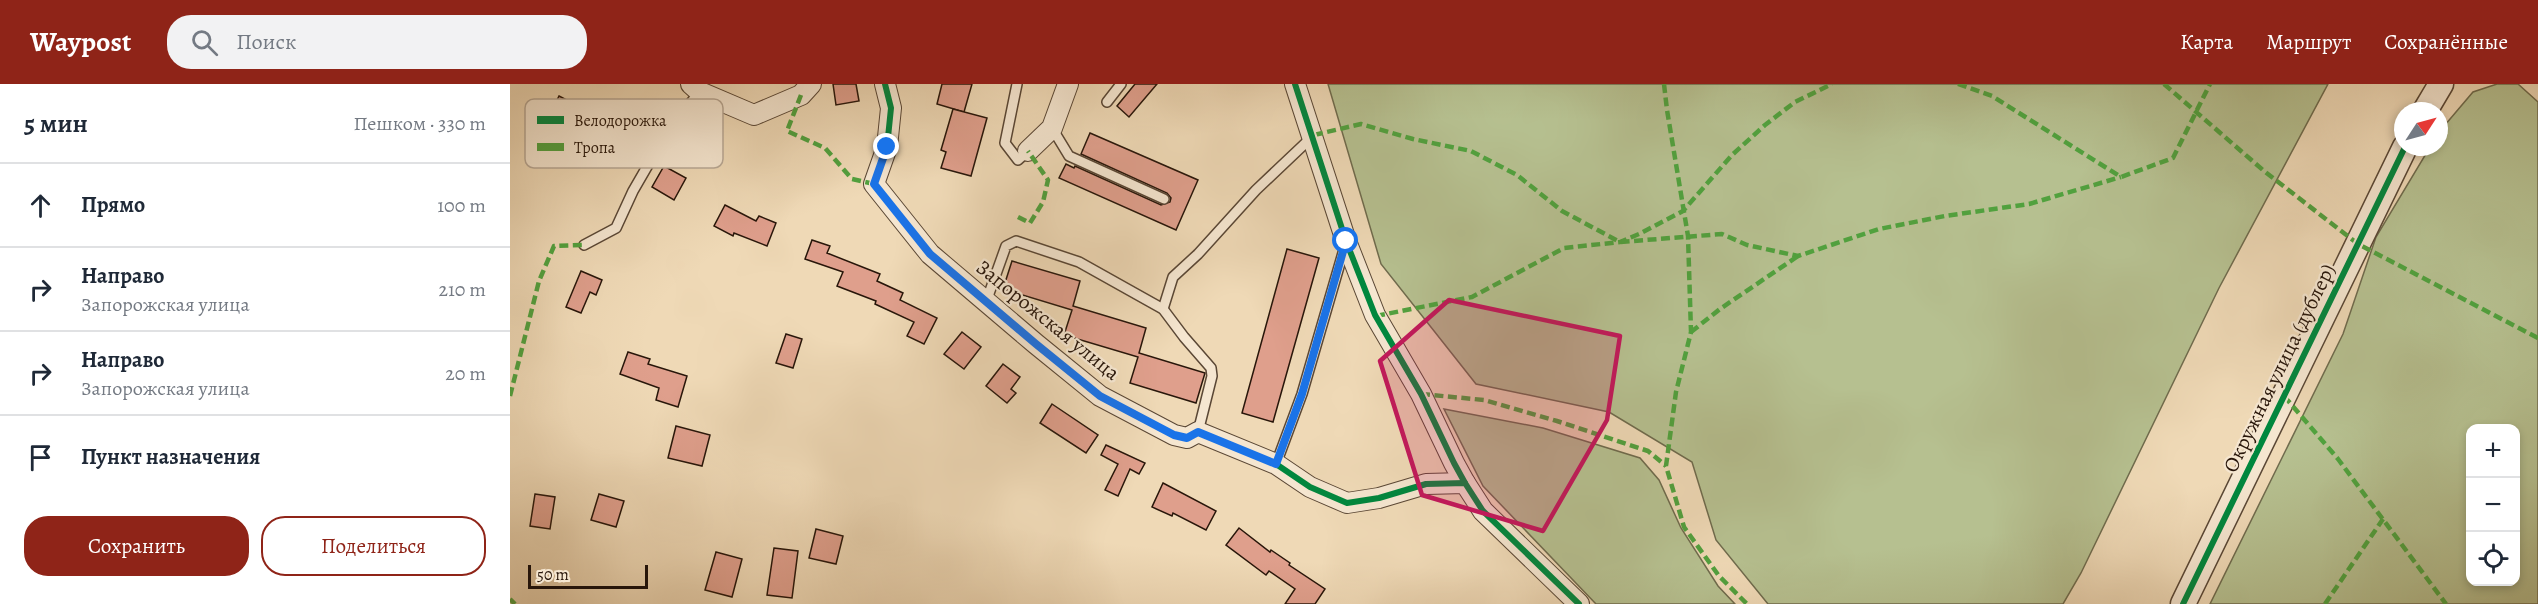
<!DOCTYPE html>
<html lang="ru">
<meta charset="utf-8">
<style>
:root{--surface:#fff;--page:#f2f2f3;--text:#1f2937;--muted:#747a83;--line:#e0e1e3;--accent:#8f2418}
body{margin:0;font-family:Alegreya,serif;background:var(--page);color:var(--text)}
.controls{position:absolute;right:18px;bottom:18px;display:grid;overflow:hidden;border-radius:12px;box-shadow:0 3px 9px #0003}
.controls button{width:54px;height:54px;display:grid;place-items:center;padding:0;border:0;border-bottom:2px solid var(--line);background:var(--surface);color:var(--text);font:30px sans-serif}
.compass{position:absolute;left:1884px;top:18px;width:54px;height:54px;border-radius:50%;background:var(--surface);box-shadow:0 3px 9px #0003;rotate:54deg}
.scale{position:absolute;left:18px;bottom:15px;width:120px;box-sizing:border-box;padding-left:6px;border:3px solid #28160a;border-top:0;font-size:16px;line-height:21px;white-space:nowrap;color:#28160a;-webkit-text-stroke:4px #f5e6d0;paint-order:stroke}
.stop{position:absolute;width:18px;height:18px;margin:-14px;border:4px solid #1a73e8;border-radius:50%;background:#fff}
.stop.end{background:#1a73e8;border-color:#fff;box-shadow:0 2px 6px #0008}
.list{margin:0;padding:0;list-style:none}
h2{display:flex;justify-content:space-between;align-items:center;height:78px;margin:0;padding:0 24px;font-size:26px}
h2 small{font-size:20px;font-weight:400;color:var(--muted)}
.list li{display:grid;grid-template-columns:39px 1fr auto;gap:18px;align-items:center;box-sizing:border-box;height:84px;padding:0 24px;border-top:2px solid var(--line)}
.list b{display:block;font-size:22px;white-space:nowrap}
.list p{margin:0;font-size:20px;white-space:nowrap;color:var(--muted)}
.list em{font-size:20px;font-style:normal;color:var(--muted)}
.actions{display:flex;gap:12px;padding:18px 24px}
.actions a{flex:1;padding:14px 0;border:2px solid var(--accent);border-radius:24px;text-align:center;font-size:21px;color:var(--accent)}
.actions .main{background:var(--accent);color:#fff}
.icon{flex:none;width:33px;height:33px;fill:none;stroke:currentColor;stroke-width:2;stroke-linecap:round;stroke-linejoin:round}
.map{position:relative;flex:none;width:2028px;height:520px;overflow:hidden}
header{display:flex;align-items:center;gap:36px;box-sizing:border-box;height:84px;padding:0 30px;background:var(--accent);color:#fff}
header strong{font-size:28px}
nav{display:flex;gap:33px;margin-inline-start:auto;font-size:21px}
.search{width:420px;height:54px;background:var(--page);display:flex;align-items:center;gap:15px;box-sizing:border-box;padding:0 21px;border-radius:24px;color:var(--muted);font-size:22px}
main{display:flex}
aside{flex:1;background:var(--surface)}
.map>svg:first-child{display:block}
.green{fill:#b6c090;stroke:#6f6b4d;stroke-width:1.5;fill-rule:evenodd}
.building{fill:#df9f8c;stroke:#28160a;stroke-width:1.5}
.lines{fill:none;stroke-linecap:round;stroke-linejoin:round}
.service-casing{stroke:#5a4735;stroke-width:12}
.minor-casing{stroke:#5a4735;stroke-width:22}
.tertiary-casing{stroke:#5a4735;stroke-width:27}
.service{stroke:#f5e6d0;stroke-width:9}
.minor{stroke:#f5e6d0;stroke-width:20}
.tertiary{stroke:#f5e6d0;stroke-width:24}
.quiet{stroke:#51a13e;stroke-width:4.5;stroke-dasharray:9 4.5;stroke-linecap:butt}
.cycleway-casing{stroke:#f5e6d0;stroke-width:10}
.cycleway{stroke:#00873e;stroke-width:6}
.route{stroke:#1a73e8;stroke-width:8}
.marked{fill:#c2185b;fill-opacity:0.2;stroke:#c2185b;stroke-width:4.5;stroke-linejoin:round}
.labels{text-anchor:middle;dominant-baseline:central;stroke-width:4.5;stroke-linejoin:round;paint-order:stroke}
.street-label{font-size:21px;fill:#28160a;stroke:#f5e6d0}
.key{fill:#f5e6d0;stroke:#b8a895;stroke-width:1.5}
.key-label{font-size:16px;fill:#28160a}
</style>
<header>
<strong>Waypost</strong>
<div class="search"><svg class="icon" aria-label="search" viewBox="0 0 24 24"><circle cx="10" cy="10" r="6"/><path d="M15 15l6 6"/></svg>Поиск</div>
<nav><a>Карта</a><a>Маршрут</a><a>Сохранённые</a></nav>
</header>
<main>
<aside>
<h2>5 мин<small>Пешком · 330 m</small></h2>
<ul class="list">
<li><svg class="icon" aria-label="ahead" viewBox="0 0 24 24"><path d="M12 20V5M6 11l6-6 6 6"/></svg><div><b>Прямо</b></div><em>100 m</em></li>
<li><svg class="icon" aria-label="right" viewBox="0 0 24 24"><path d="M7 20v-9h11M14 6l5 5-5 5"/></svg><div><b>Направо</b><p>Запорожская улица</p></div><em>210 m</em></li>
<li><svg class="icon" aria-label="right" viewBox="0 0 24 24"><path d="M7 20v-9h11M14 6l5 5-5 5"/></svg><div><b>Направо</b><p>Запорожская улица</p></div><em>20 m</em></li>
<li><svg class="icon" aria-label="arrive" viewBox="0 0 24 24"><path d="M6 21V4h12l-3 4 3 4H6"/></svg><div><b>Пункт назначения</b></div></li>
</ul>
<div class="actions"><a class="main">Сохранить</a><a>Поделиться</a></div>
</aside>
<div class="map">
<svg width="2028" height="520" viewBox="0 0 2028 520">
<rect width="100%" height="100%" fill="#efd9b6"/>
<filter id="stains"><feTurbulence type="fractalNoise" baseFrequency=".00333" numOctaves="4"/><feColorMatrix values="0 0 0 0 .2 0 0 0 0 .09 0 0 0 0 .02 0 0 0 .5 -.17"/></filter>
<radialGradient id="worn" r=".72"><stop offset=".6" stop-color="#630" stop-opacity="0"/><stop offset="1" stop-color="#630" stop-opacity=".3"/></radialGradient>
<g class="green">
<polygon points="818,0 1818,0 1709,204 1571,489 1553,520 1258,520 1206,456 1182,378 1099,328 966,300 871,180"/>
<path d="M1987 0H2008L2028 18V520H1700L1833 250 1866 153 1920 63H1929V48L1963 8ZM2006 344V498H1960V344Z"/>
<polygon points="934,325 1033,344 1130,374 1149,396 1171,444 1208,502 1225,520 1086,520 973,402"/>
</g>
<g class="building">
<polygon points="323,0 346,0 349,17 326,21"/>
<polygon points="432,0 462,0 454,28 427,20"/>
<polygon points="625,0 647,0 619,33 607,22"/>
<polygon points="49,12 110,44 96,68 73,55 75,52 38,35"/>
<polygon points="443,25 477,34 461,92 431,84 436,68 431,66"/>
<polygon points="580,49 688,96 666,146 549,94 556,80 564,84 565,82 651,121 660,118 661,114 657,109 571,70"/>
<polygon points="154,82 176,94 164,116 142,103"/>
<polygon points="215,121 246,137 249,132 266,139 257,162 224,149 223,152 204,142"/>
<polygon points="302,156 320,162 317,169 370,190 367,197 393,209 390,216 427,234 414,260 397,252 404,238 365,220 366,217 327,202 333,188 295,175"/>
<polygon points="777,165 809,174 763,338 732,329"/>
<polygon points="502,177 570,197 563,222 636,244 629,269 695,289 686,319 620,299 628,273 554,251 562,226 493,205"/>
<polygon points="71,187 92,196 86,211 80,208 71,229 56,223"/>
<polygon points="452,248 471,263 454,285 434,270"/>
<polygon points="276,250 292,255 283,284 266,279"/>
<polygon points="118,268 140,275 138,280 177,292 168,323 146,316 149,304 110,290"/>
<polygon points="493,280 510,293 501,305 506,309 497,319 476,302"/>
<polygon points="542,320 588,351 576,369 530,339"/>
<polygon points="166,342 200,351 192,382 158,374"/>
<polygon points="596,361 635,379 629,390 620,385 608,412 595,406 608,380 591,371"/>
<polygon points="653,399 706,427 696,446 663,429 662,432 642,423"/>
<polygon points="25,410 45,413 40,445 20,442"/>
<polygon points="89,410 114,417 106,443 81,436"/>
<polygon points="729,444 760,468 761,466 780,479 779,481 815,505 805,520 775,520 785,505 759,487 756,491 716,461"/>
<polygon points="306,445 333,452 326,480 299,474"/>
<polygon points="264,464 288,467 282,514 257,511"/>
<polygon points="206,468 232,475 222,513 195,506"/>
</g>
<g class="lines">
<defs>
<g id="service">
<polyline points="507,0 495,59 508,76 518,67"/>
<polyline points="597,18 611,0"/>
<polyline points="542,44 559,72 654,115"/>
<polyline points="74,161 106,144 123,107 160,43 190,8"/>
<polyline points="476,218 496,162 506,157 569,178 653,225 674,253 701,284 702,292 688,348"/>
<polyline points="653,225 663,193 688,170 746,106 803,52"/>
<polyline points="766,380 792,310 835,162"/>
</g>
<g id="minor">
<polyline points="181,0 190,8 244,31 291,11 301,0"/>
<polyline points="375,0 381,24 377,63 364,100 420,170 526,260 590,312 664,351 677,354 688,348 766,380 800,403 837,419 869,414 916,400 955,399 973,427 1069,520"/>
<polyline points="785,0 836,157 865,231 911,310 944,379 955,399"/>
<polyline points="518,67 542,44 558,0"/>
</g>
<g id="tertiary">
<polyline points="1915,27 1931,0"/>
<polyline points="1673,520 1895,63"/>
</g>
</defs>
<use href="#service" class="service-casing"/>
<use href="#minor" class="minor-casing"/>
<use href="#tertiary" class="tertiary-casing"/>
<use href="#service" class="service"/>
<use href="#minor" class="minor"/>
<use href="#tertiary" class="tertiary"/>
<g class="quiet">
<polyline points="1154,0 1157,26 1178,152 1181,248 1166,308 1156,382 1174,443 1209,492 1237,520"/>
<polyline points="1448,0 1482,12 1611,93 1663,74 1700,0"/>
<polyline points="1654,0 1754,87 1848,160 2028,254"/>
<polyline points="291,11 277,47 315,64 342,95 364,100"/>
<polyline points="804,51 851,40 903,55 961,67 1007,91 1052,127 1110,158 1212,150 1237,161 1288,172 1369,145 1435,132 1519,120 1611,93"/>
<polyline points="508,133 520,139 533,118 538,96 518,67"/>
<polyline points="866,232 962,213 1054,164 1110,158 1129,150 1173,127 1222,71 1255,41 1285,18 1322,0"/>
<polyline points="1181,248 1210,225 1288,172"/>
<polyline points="911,310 974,316 1047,337 1138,367 1156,382"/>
<polyline points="0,312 29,197 44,162 74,161"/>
<polyline points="1774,312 1828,375 1936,520"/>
<polyline points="0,515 5,520"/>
<polyline points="1815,520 1873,435"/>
</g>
<defs>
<g id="cycleway">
<polyline points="375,0 381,24 377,63 364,100 420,170 526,260 590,312 664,351 677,354 688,348 766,380 800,403 837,419 869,414 916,400 955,399 973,427 1069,520"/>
<polyline points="785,0 836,157 865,231 911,310 944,379 955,399"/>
<polyline points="1673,520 1895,63"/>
</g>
</defs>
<use href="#cycleway" class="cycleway-casing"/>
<use href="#cycleway" class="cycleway"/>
</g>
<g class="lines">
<polyline class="route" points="377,63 364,100 420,170 526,260 590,312 664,351 677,354 688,348 766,380 792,310 836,157"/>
</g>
<path class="marked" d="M939 216 1110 252 1097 336 1033 447 912 411 870 277Z"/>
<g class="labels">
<g class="street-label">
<text transform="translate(538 236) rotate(39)">Запорожская улица</text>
<text transform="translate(1769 284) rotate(-64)">Окружная улица (дублер)</text>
</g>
</g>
<rect x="15" y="15" width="198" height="69" rx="9" class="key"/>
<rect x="27" y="32" width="27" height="8" fill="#00873e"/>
<rect x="27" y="59" width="27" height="8" fill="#51a13e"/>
<g class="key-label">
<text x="64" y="42">Велодорожка</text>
<text x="64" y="69">Тропа</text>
</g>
<rect width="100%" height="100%" filter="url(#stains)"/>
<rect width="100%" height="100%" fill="url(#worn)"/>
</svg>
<div class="controls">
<button>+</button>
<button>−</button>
<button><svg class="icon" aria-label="locate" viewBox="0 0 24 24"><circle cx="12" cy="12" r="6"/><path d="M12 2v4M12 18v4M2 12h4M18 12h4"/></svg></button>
</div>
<svg class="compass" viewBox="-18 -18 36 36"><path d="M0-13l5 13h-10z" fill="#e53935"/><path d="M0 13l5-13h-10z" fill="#747a83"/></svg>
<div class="scale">50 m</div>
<div class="stop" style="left:836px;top:157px"></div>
<div class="stop end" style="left:377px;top:63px"></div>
</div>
</main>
